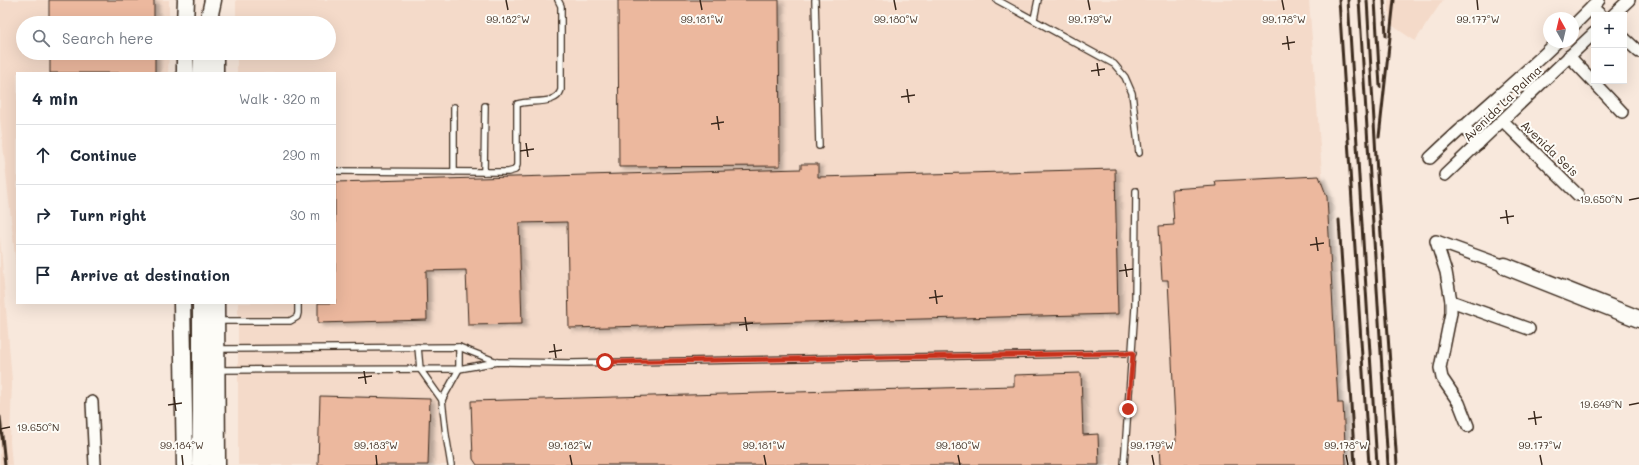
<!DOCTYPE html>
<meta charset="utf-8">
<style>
:root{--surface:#fff;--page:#f2f2f3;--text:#1f2937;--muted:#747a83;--line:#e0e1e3}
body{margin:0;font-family:Mali,sans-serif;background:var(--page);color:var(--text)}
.controls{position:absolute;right:12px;top:12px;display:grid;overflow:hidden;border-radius:0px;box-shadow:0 4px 16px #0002}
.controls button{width:36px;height:36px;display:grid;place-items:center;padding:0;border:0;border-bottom:1px solid var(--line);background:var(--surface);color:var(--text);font:20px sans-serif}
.compass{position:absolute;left:1543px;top:12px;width:36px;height:36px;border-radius:50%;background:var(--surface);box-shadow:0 4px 16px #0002;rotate:352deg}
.stop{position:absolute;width:12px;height:12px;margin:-9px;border:3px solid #c8321e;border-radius:50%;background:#fff}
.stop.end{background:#c8321e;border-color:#fff;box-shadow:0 1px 4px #0008}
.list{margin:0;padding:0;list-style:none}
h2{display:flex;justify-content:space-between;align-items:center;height:52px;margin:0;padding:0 16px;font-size:17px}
h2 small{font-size:13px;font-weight:400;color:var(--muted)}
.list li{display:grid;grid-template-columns:26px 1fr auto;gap:12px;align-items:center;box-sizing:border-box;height:60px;padding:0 16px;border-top:1px solid var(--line)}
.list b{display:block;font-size:15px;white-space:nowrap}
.list em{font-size:13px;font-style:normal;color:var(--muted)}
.icon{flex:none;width:22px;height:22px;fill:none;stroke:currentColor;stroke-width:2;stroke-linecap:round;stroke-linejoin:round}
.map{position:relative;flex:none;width:1639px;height:465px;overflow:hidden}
.search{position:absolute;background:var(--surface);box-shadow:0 4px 16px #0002;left:16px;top:16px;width:320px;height:44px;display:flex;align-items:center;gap:10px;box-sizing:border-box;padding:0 14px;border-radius:22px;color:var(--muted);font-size:15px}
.panel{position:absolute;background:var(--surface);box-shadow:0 4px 16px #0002;left:16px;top:72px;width:320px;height:232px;border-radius:0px}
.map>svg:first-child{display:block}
.built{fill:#f4dac9}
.building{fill:#ecb89e;stroke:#3b2a1e;filter:url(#shadow)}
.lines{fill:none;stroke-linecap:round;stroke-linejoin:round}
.lane-casing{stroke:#3b2a1e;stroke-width:8}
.street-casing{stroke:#3b2a1e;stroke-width:14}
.secondary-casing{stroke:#3b2a1e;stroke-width:19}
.lane{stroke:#fdfcf7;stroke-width:5.5}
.street{stroke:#fdfcf7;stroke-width:11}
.secondary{stroke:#fdfcf7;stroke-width:16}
.rail{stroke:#3b2a1e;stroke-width:3}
.route{stroke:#c8321e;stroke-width:5}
.ticks{fill:none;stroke:#3b2a1e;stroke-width:1.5}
.labels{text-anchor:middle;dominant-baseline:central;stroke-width:4;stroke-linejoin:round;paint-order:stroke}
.street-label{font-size:12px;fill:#3b2a1e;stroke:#fdfcf7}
.ticks-label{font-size:10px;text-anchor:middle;fill:#3b2a1e;stroke:#fdfcf7;stroke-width:4;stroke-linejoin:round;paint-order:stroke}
</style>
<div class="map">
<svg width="1639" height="465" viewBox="0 0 1639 465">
<defs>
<filter id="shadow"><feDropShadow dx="4.5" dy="2.5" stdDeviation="2" flood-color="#0004"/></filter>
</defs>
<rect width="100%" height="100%" fill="#f8e8dc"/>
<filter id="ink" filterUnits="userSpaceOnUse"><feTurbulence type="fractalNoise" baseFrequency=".025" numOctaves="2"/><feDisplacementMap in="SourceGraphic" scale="8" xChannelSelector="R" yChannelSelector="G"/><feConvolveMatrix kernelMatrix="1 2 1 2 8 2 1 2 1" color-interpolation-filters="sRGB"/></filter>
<g filter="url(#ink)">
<g class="built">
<polygon points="0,0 169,0 169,23 23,23 23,53 169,53 168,73 17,73 17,265 16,265 0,118"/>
<polygon points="236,0 1309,0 1344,465 238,465 238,303 335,303 335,73 237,73 237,53 329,53 329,23 236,23"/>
<polygon points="1388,0 1443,0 1415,41 1390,24"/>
<polygon points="0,237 12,381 10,442 12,465 0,465"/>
</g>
<g class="building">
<rect x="49" y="0" width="105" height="23"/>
<polygon points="618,0 779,0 780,166 619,167"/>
<rect x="50" y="53" width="105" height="20"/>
<polygon points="801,164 818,164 818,177 1115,169 1118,314 569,328 567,222 519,223 522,324 468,325 466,270 426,271 427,320 318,323 318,303 335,303 335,182 801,169"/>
<polygon points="1319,176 1327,197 1338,403 1343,403 1346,465 1160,465 1159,445 1171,444 1176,442 1168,280 1162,280 1159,226 1174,225 1172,189 1216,186 1215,181"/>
<polygon points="1081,373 1083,435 1098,434 1099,465 477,465 473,459 471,401 1014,386 1014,375"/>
<polygon points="320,396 430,399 428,465 318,465"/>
</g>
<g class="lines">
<defs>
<g id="lane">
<polyline points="815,0 819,146"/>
<polyline points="997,0 1114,64 1125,77 1132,93 1139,153"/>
<polyline points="1034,19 1038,0"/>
<polyline points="454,107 454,172"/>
<polyline points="335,171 484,172 485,106"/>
<path d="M484 172H508L515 170 517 165V104C531 99 556 106 561 90V6L558 0"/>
<polyline points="218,321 290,321 297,317 298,313 298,303"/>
<polyline points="418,347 420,369 442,400 446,435 451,465"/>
<polyline points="218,349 459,347 497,362"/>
<polyline points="217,370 459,369 497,362 573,363 1133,353"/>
<polyline points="442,400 459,369 459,347"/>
<polyline points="1124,465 1135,308 1136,191"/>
</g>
<g id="street">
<polyline points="1592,7 1601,15"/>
<polyline points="1613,15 1629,0"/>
<polyline points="1573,26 1599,0"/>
<polyline points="1624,38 1639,52"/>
<polyline points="1569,56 1622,112"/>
<polyline points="1503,121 1578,195"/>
<polyline points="1463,126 1478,144"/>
<path d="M1430 158C1471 118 1516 82 1557 42"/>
<polyline points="1445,175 1594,33"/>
<polyline points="1451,301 1529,329"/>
<polyline points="92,402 95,465"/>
<polyline points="1468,426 1459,403 1442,378 1440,368 1451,313 1451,301 1446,272 1436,241 1505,266"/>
</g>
<g id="secondary">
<polyline points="185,23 186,0"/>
<polyline points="208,23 213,0"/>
<polyline points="215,53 215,73"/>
<polyline points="185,73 185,53"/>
<polyline points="201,73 202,53"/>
<polyline points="1505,266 1639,319"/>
<polyline points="182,303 185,465"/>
<polyline points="201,303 201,465"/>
<polyline points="216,303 217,465"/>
</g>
</defs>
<use href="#lane" class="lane-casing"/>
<use href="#street" class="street-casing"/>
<use href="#secondary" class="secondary-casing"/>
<use href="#lane" class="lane"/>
<use href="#street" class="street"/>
<use href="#secondary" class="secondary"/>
<g class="rail">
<polyline points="1339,0 1369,465"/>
<polyline points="1348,0 1377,465"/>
<polyline points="1359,0 1388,465"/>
<polyline points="1367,0 1378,191 1397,465"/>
<polyline points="1375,0 1380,87"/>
<polyline points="1384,0 1386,36"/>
<polyline points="1379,137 1394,0"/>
<polyline points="1339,220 1355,465"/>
<polyline points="0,417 5,465"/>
</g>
</g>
</g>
<g class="lines" filter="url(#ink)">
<polyline class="route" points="605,362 1133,353 1128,409"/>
</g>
<path class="ticks" d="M506 0 508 10M700 0 702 10M894 0 896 10M1088 0 1090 10M1282 0 1284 10M1477 0 1478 10M1287 36 1289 50M1282 44 1295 42M1097 63 1099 76M1091 71 1105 69M907 89 909 103M901 97 915 95M717 116 719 130M711 124 724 122M526 143 528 157M520 151 534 149M1629 200 1639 198M1506 210 1508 224M1500 218 1514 216M1316 237 1318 251M1310 245 1324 243M1125 264 1127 277M1119 271 1133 269M935 290 937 304M929 298 943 296M745 317 747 331M739 325 753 323M554 344 556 358M549 352 562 350M364 371 366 384M358 378 372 376M174 397 176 411M168 405 182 403M1629 405 1639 403M1534 411 1536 425M1528 419 1542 417M0 429 10 427M182 455 183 465M376 455 377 465M570 455 572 465M764 455 766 465M958 455 960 465M1152 455 1154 465M1346 455 1348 465M1540 455 1542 465"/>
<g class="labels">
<g class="street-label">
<text transform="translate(1502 103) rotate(-44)">Avenida La Palma</text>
<text transform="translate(1550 148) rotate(44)">Avenida Seis</text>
</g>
</g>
<g class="ticks-label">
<text x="508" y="23">99.182°W</text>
<text x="702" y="23">99.181°W</text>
<text x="896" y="23">99.180°W</text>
<text x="1090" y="23">99.179°W</text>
<text x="1284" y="23">99.178°W</text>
<text x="1478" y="23">99.177°W</text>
<text x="1601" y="203">19.650°N</text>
<text x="1601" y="408">19.649°N</text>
<text x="38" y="431">19.650°N</text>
<text x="182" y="449">99.184°W</text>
<text x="376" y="449">99.183°W</text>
<text x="570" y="449">99.182°W</text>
<text x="764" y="449">99.181°W</text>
<text x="958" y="449">99.180°W</text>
<text x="1152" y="449">99.179°W</text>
<text x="1346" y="449">99.178°W</text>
<text x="1540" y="449">99.177°W</text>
</g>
</svg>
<div class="controls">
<button>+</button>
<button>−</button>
</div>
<svg class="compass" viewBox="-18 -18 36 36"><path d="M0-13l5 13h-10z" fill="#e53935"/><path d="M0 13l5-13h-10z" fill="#747a83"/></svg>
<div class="stop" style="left:605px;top:362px"></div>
<div class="stop end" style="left:1128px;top:409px"></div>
<div class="search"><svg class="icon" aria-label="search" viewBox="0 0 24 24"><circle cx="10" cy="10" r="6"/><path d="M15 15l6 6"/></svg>Search here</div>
<section class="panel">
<h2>4 min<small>Walk · 320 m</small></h2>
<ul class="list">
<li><svg class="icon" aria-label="ahead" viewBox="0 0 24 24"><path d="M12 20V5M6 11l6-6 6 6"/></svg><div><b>Continue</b></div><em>290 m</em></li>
<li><svg class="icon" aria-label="right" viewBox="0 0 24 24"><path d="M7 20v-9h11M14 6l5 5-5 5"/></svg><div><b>Turn right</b></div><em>30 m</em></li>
<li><svg class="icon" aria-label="arrive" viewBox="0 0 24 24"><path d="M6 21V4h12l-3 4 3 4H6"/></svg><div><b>Arrive at destination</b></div></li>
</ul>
</section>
</div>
